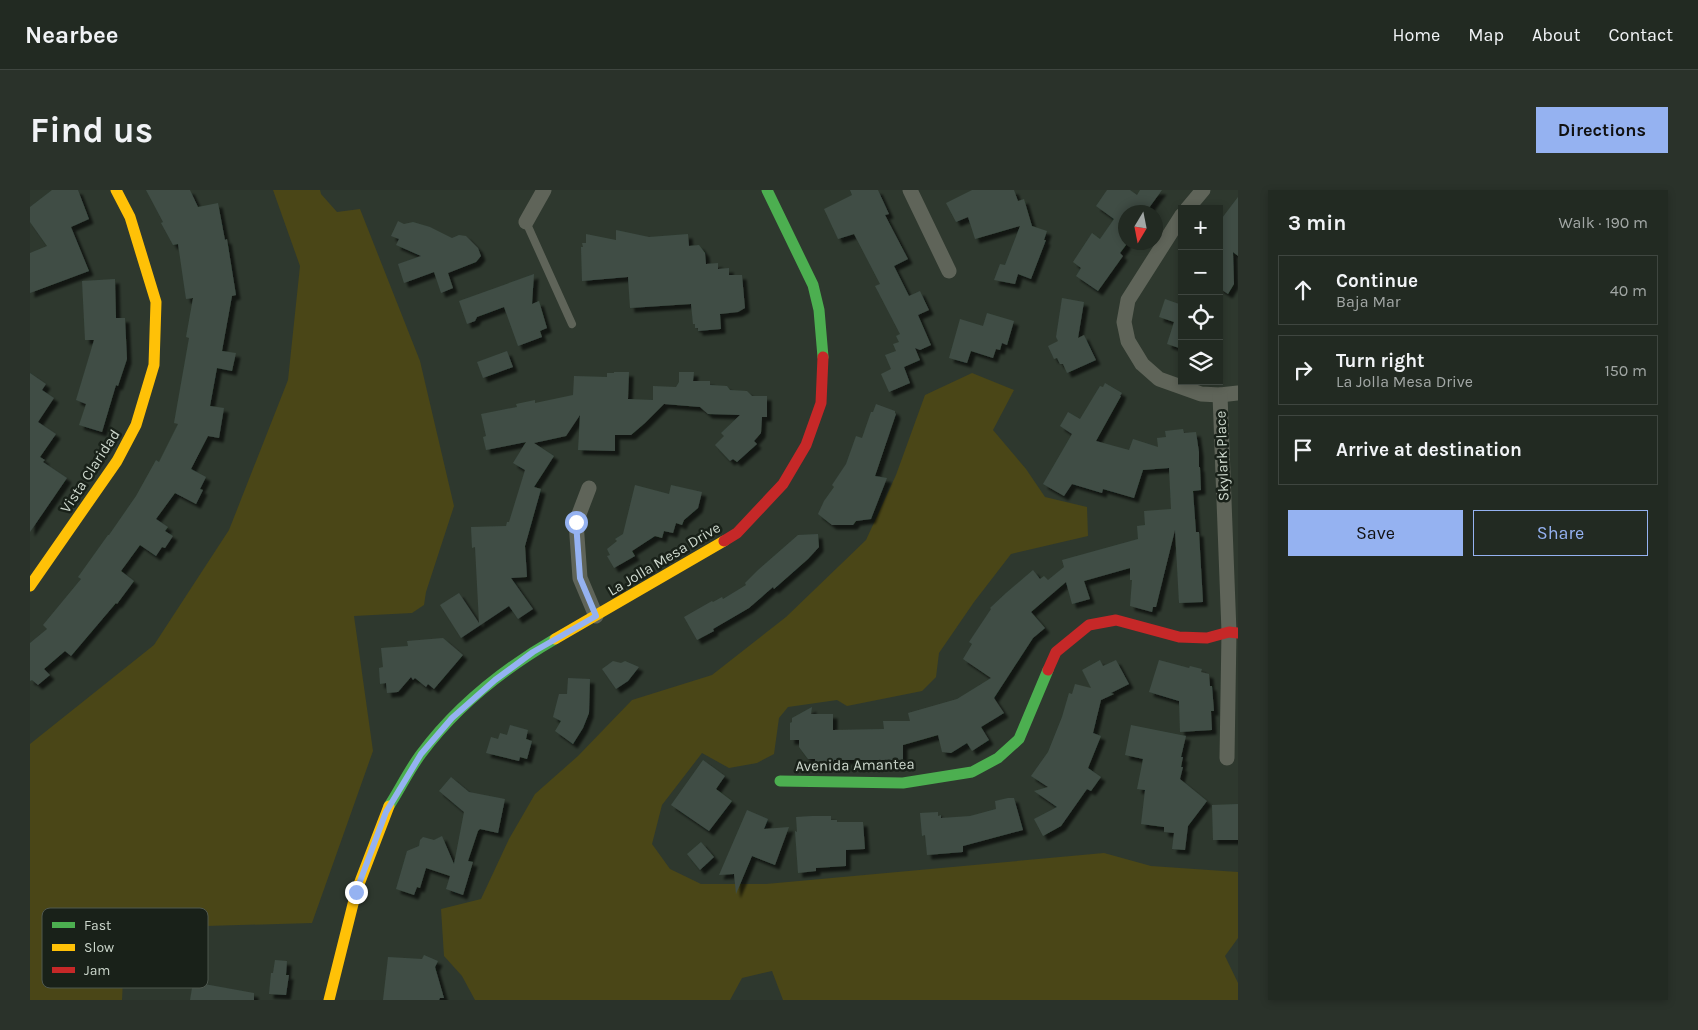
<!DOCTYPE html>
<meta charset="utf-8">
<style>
:root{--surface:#222a22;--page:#2a322a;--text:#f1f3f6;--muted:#a2a7a5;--line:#3f4640;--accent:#95b2f1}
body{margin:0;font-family:Karla,sans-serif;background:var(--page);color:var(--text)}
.controls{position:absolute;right:15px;top:15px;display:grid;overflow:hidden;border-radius:0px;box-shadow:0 2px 8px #0003}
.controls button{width:45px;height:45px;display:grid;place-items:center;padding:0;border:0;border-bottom:1px solid var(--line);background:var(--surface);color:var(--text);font:25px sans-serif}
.compass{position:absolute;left:1088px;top:15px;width:45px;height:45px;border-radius:50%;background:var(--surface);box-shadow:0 2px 8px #0003;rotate:190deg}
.stop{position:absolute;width:15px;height:15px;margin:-11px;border:4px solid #95b2f1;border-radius:50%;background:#fff}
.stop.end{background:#95b2f1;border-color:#fff;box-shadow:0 1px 5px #0008}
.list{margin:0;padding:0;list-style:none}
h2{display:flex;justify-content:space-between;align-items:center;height:65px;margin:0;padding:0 20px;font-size:21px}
h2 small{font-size:16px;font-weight:400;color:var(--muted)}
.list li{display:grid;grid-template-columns:32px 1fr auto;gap:15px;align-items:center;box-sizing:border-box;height:70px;margin:0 10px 10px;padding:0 10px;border:1px solid var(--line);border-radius:0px}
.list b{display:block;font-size:19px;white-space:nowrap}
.list p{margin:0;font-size:16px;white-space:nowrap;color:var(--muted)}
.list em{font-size:16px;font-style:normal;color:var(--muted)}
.actions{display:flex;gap:10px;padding:15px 20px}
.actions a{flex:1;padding:11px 0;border:1px solid var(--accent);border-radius:0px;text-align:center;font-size:18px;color:var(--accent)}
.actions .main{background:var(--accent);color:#111}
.icon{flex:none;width:28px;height:28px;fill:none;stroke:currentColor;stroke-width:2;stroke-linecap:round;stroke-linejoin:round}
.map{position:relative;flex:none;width:1208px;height:810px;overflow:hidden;border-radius:0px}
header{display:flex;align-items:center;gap:30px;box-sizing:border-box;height:70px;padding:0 25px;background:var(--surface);border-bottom:1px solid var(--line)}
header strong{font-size:24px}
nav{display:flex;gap:28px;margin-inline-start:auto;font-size:18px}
.intro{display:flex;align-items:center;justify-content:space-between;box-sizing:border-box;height:120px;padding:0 30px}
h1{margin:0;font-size:35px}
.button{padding:12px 22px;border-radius:0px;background:var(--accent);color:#111;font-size:18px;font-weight:700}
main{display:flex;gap:30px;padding:0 30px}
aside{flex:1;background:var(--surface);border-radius:0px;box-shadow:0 2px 8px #0003}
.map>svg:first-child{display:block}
.green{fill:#4a4617}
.building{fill:#3f4d45;filter:url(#shadow)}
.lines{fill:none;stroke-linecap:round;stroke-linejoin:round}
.lane{stroke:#5f6459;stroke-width:8}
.street{stroke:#5f6459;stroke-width:15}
.fast{stroke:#4caf50;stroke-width:11}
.slow{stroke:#ffc107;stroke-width:11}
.jam{stroke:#c62828;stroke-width:11}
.route{stroke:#95b2f1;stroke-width:6}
.labels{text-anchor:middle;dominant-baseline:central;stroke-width:5;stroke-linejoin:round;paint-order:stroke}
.street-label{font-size:15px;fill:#ccd7cc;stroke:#192119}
.key{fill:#192119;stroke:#4f584f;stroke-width:1}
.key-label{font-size:14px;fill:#ccd7cc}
</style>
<header>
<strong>Nearbee</strong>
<nav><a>Home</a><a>Map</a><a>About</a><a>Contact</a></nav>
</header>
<div class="intro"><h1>Find us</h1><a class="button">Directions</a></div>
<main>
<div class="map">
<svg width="1208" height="810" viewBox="0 0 1208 810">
<defs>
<filter id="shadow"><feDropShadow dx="4.5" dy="4.5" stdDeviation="1" flood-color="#0009"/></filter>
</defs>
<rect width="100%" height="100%" fill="#2e382e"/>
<g class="green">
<polygon points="243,0 290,0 291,4 307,22 330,19 390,171 424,316 396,402 394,415 382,423 324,426 343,561 282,733 109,738 93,790 92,810 0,810 0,554 124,455 199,340 258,190 270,76"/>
<polygon points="942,183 984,200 963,240 996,279 1015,307 1057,317 1058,346 981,364 944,412 909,463 906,487 892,501 817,516 807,510 758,517 749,528 744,564 727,573 699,578 672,563 632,615 622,654 640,679 671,694 736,694 1074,663 1121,676 1208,682 1208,748 1195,766 1208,793 1208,810 753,810 742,781 712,788 700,810 445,810 432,786 414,766 411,719 451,709 479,649 505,604 548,566 602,510 682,485 756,427 836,350 866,285 895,205"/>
</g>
<g class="building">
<polygon points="22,0 48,0 59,29 41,37 59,81 0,103 0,63 17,56 0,32 0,17"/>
<polygon points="116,0 160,0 168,17 188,13 195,50 197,49 206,105 202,106 192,161 206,163 202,181 187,178 180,216 194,218 189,248 178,246 161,279 176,287 170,299 173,300 166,314 145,303 126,329 138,337 135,341 143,346 135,358 132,357 126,366 110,355 91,381 104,391 87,414 86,413 41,466 35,461 14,479 20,485 8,495 2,490 0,491 0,453 17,439 13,435 51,389 48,387 78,345 79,345 106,306 126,270 129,272 148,234 144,233 159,148 156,147 163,108 156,109 148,54 143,55 131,33 133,32"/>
<polygon points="820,0 848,0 859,24 855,25 878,69 864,76 879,106 890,101 899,120 888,125 901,155 890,160 885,158 890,170 874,177 880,193 859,202 851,184 861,179 855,165 866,161 863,154 869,152 866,146 870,144 845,96 850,94 824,44 808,49 794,19 822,5"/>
<polygon points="942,0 984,0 988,11 994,9 1002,36 1017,41 1014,50 1016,50 1001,89 988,84 985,94 964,90 970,74 975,75 990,36 945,49 938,27 926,32 916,13"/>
<polygon points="1077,0 1100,0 1107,5 1110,0 1132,0 1116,22 1096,22 1096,55 1090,63 1093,66 1068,101 1046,86 1051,78 1043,72 1062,43 1070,49 1084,29 1066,16"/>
<polygon points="1208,7 1208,66 1203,62 1204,94 1198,104 1189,98 1189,32"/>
<polygon points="368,31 374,34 383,32 400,37 422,48 429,45 436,46 448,58 451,66 446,72 418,83 423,98 411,103 404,82 374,93 368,74 391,66 366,55 369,49 361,46"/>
<polygon points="586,40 619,47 658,44 659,56 669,55 675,63 676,74 688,73 688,79 699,78 699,85 712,85 715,118 708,122 690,124 691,139 668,141 668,138 665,138 665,134 663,134 661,114 600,118 598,87 552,91 551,57 553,57 552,53 556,53 556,44 586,50"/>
<polygon points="504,84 502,114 509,111 517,138 510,141 512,147 488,156 474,117 447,127 445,131 437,134 429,111"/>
<polygon points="85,89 86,128 95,128 97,169 88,196 86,195 72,242 49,235 56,214 46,210 64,150 55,150 52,91"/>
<polygon points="1032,108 1054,112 1048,148 1054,145 1066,170 1037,183 1033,174 1030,174 1027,168 1024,169 1018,156 1028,151 1026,147"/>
<polygon points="1135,109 1152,115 1152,159 1137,154 1144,132 1129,127"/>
<polygon points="957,123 984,131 977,155 972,153 970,160 966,159 963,168 941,161 937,173 919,168 930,129 953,136"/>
<polygon points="477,161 483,177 453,188 447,172"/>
<polygon points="584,182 599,182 598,209 623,210 623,196 646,197 649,192 649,182 664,182 663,191 680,191 680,195 697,196 700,200 717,201 722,206 737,206 737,227 732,227 731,243 724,251 727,254 707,272 703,269 700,271 685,255 694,246 691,243 710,225 678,224 670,217 634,214 615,233 601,245 585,245 585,261 548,260 550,225 536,246 504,253 524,266 504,297 511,299 495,356 497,387 481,388 503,419 488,429 479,416 431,448 410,415 429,403 449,433 445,357 442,358 441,337 476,336 477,332 479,332 495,280 483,273 496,252 456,260 453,247 456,246 451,224 487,217 486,214 505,210 505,213 543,205 544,186 577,187 577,183 584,183"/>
<polygon points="0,183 16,194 12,200 24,208 8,232 26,244 10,267 15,270 13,272 37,288 0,342"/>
<polygon points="1075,193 1092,203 1090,206 1091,206 1066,251 1099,260 1103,249 1128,257 1127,248 1136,247 1135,241 1153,239 1154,243 1166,242 1169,262 1169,277 1170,277 1171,300 1163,301 1166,342 1169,342 1173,412 1149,413 1145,340 1126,417 1123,417 1122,422 1100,416 1102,390 1100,390 1100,378 1054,391 1060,409 1042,414 1036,392 1001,422 1015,438 1003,448 964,508 974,523 951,537 959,550 942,561 937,553 921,563 912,562 908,545 873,555 873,570 804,570 804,575 785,575 785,569 778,569 769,557 769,550 760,550 760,533 762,532 762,528 782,517 781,524 803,524 803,540 854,539 853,531 880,531 878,523 927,509 961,488 933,469 942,454 939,452 961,419 960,418 976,403 1003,380 1010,389 1014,386 1018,390 1034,377 1032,370 1108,349 1107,336 1115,335 1114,321 1141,319 1139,278 1113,280 1104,308 1073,299 1072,303 1042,294 1034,306 1013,294 1042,244 1030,236 1038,222 1050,229 1070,196 1073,197"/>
<polygon points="846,214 865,221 865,223 866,224 845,286 857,288 841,329 826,331 823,335 802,335 788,324 794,311 804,297 802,295 816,274 826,246 832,248 841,222 843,222"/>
<polygon points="605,295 639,304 641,295 672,302 668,318 654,330 652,335 646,333 643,343 634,341 632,348 625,346 602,361 605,366 584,378 577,366 580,365 577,359 587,351 585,349 593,344"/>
<polygon points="788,344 789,357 778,369 744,399 743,397 719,418 683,439 684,441 667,450 654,427 682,411 683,412 692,407 693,409 716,395 715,393 728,380 768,345"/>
<polygon points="413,448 433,465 404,499 398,494 396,497 385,488 383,490 381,487 368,502 357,503 356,493 350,494 349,478 353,477 351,458 378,456 377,451"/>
<polygon points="1070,470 1073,476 1086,470 1099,494 1081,503 1084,504 1071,510 1063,543 1071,546 1058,578 1071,587 1061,601 1057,599 1031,636 1013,646 1004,629 1027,617 1004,601 1018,597 1001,586 1018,562 1032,527 1039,503 1042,504 1045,494 1061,498 1052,480"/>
<polygon points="1129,470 1159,478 1160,476 1172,479 1171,482 1179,484 1180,496 1182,496 1184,521 1181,521 1182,540 1150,542 1149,511 1119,502"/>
<polygon points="583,471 591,473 595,471 609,477 598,491 586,499 572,479"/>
<polygon points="538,488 560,489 559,523 553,538 543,554 525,541 531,531 523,527 529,504 537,504"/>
<polygon points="480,535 498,540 496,549 502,551 497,569 490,567 489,571 456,563 461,547 468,549 470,543 477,545"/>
<polygon points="1101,535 1156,546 1151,567 1153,567 1151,577 1153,577 1150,589 1177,611 1158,636 1155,660 1142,659 1144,643 1134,642 1134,637 1111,634 1115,600 1107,599 1113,569 1095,565"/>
<polygon points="673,570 695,586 686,599 702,611 679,641 641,615"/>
<polygon points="421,587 439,602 475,609 468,643 450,639 448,641 438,671 443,672 433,705 416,699 420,686 396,678 390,698 387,697 384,705 366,699 377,661 389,656 390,650 393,647 404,650 412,646 424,674 434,622 409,601"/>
<polygon points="978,608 984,608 993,640 933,656 933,662 897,665 895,645 892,646 890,623 908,622 908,626 911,625 911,628 940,626 966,619 965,611"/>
<polygon points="1208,614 1208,650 1183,650 1182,615"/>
<polygon points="717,620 738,629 734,639 759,637 745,675 722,666 706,704 704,684 689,685"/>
<polygon points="782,626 801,626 801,630 807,630 807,632 833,632 835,659 816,660 816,676 786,678 786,681 768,683 765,641 767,642 766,627"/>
<polygon points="671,652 684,667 670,680 657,664"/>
<polygon points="394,765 408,771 405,777 414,808 410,808 409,810 353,810 358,767 392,769"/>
<polygon points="245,770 257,771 256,785 259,785 256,805 239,804 241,783 243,783"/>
<polygon points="163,792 224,803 224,810 160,810"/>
</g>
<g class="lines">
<polyline class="lane" points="496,32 542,134"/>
<g class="street">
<polyline points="880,0 919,81"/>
<polyline points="1157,19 1173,0"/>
<polyline points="1152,25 1098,110 1094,132 1098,151 1112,174 1129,189 1171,204 1190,205 1208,203"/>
<polyline points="496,32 514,0"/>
<polyline points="1190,205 1199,442 1197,568"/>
<polyline points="559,298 546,332 550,388 566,426"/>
</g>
<g class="fast">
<polyline points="737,0 783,95 789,120 793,167"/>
<polyline points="750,591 873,593 942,582 968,568 989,549 1018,480"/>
<path d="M359 616C370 599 379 580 391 564 426 517 475 478 525 449"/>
</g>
<g class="slow">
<polyline points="0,396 87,271 106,235 124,175 126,112 100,27 86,0"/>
<polyline points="525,449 694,351"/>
<polyline points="299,810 326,702 359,616"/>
</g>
<g class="jam">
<polyline points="694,351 707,343 753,294 776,255 791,213 793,167"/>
<polyline points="1018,480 1026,462 1059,435 1086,430 1149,447 1177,448 1199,442 1208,443"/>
</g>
</g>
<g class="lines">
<polyline class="route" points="326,702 356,622 391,564 422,528 465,490 503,462 566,426 550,388 546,332"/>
</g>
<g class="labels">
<g class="street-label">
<text transform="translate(1192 266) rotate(-92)">Skylark Place</text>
<text transform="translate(60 281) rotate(-57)">Vista Claridad</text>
<text transform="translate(634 369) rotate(-31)">La Jolla Mesa Drive</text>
<text transform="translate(825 575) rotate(-1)">Avenida Amantea</text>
</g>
</g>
<rect x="12" y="718" width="166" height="80" rx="8" class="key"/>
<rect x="22" y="732" width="23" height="6" fill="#4caf50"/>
<rect x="22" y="754" width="23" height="7" fill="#ffc107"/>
<rect x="22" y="777" width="23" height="6" fill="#c62828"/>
<g class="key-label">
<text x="54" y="740">Fast</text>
<text x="54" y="762">Slow</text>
<text x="54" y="785">Jam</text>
</g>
</svg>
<div class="controls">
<button>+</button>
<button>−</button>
<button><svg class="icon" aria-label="locate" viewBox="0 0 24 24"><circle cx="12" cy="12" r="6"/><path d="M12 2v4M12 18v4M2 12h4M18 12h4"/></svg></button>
<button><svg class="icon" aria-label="layers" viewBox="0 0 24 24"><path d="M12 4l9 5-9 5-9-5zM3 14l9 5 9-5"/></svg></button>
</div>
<svg class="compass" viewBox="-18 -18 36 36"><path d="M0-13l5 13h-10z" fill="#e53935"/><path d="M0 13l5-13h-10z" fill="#a2a7a5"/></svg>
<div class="stop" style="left:546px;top:332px"></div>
<div class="stop end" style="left:326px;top:702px"></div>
</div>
<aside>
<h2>3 min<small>Walk · 190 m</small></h2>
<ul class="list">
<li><svg class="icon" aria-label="ahead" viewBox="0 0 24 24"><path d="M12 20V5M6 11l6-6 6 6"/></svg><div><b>Continue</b><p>Baja Mar</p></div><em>40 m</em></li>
<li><svg class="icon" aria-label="right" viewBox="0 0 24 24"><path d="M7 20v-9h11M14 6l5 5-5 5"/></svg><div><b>Turn right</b><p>La Jolla Mesa Drive</p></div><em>150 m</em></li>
<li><svg class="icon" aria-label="arrive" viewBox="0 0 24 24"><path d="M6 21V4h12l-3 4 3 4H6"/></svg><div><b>Arrive at destination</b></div></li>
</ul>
<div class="actions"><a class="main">Save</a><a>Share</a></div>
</aside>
</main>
